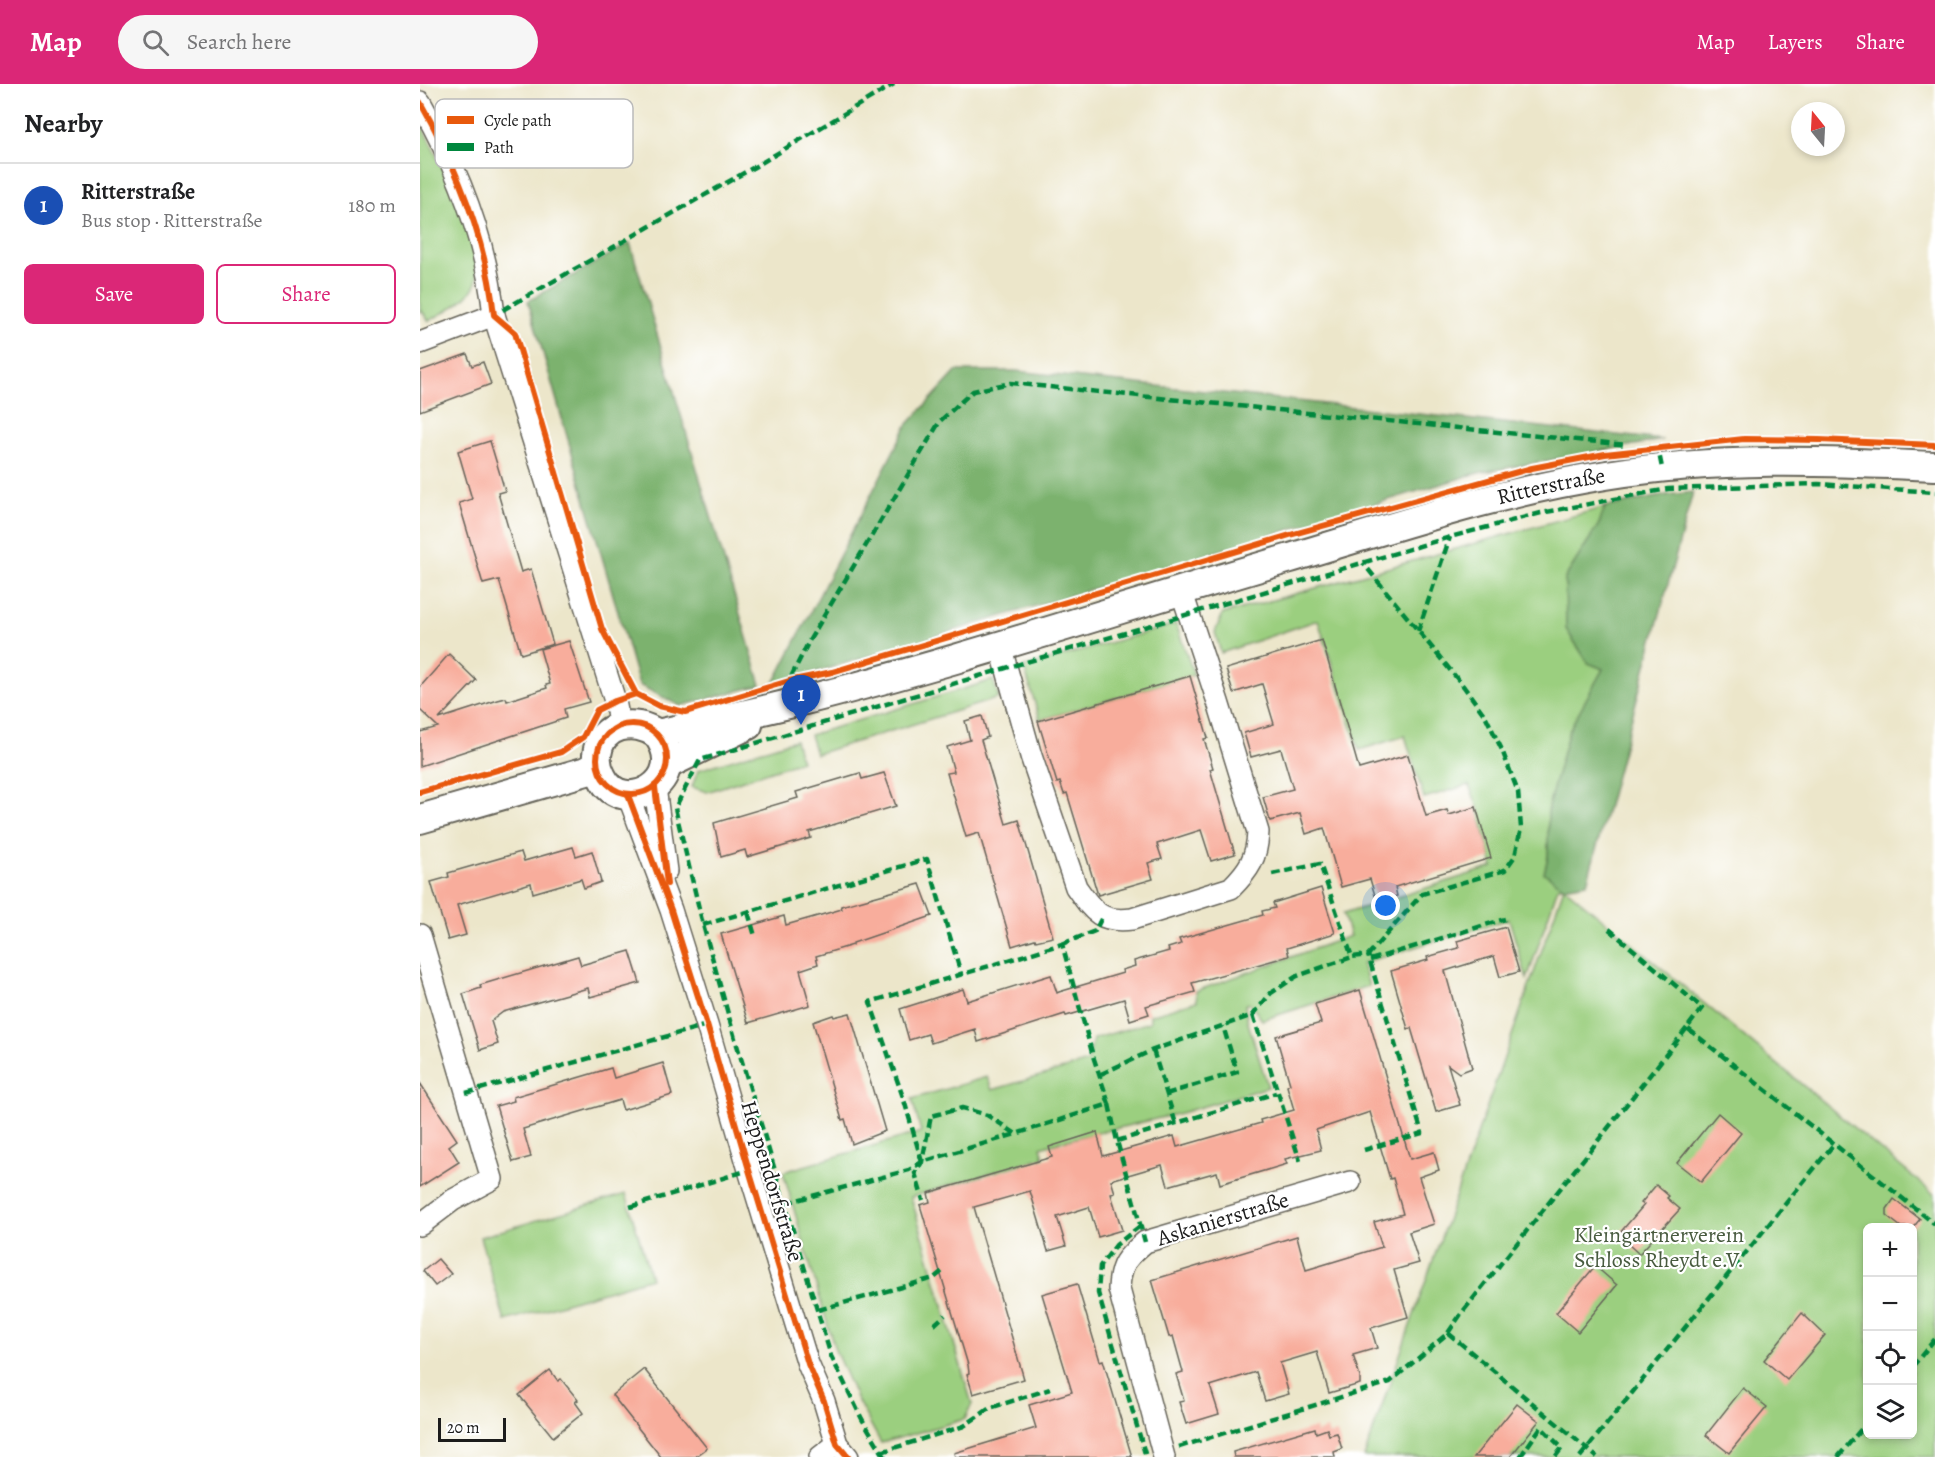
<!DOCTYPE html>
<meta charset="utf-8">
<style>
:root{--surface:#fff;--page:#f6f6f6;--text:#202124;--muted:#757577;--line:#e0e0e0;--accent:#db2777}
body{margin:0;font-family:Alegreya,serif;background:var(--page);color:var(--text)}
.controls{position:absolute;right:18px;bottom:18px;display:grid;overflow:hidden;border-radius:9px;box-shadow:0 3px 9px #0003}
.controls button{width:54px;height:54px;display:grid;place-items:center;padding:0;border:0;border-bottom:2px solid var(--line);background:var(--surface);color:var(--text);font:30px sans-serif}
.compass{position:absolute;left:1371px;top:18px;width:54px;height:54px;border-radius:50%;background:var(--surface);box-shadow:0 3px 9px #0003;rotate:342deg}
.scale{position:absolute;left:18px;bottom:15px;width:68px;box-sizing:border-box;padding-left:6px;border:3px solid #1c1c1c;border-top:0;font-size:16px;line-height:21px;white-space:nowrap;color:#1c1c1c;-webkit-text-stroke:4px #fff;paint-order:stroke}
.you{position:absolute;left:966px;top:822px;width:21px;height:21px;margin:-15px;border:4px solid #fff;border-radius:50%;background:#1a73e8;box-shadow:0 0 0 9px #1a73e833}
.badge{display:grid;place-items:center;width:39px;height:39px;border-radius:50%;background:var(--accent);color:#fff;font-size:20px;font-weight:700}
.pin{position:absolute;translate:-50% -50px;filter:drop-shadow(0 2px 3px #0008)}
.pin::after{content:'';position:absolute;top:32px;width:21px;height:18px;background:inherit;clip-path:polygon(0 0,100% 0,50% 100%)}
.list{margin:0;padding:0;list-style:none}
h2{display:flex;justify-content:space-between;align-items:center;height:78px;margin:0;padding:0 24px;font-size:26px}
h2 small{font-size:20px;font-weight:400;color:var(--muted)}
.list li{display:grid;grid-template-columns:39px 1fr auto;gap:18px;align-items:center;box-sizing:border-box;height:84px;padding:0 24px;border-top:2px solid var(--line)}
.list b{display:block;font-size:22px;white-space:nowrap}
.list p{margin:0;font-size:20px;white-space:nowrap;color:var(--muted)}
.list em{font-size:20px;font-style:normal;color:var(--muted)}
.actions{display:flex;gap:12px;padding:18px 24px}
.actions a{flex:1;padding:14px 0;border:2px solid var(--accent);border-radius:9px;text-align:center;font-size:21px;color:var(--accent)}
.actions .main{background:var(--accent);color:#fff}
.icon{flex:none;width:33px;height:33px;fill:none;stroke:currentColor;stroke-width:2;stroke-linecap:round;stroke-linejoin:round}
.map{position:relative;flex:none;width:1515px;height:1373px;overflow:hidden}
header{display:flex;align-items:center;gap:36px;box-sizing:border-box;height:84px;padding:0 30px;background:var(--accent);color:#fff}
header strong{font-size:28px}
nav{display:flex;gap:33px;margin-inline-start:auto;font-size:21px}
.search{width:420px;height:54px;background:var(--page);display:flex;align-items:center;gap:15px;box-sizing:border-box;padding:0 21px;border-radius:33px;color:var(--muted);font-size:22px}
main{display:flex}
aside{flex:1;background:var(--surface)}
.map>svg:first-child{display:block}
.green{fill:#9bcf7f;stroke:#5c764e;stroke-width:1.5;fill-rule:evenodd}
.forest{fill:#7cb26e;stroke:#4c6745;stroke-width:1.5}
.building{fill:#f8ad9c}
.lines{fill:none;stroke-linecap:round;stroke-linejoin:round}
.minor-casing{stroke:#656359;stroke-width:24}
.secondary-casing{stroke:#656359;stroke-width:32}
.minor{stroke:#fff;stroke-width:21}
.secondary{stroke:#fff;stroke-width:28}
.quiet{stroke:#00873e;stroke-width:4.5;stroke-dasharray:9 4.5;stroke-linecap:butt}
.cycleway-casing{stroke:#fff;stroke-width:10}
.cycleway{stroke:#e8590c;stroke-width:6}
.labels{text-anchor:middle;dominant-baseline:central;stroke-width:4.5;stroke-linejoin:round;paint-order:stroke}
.street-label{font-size:22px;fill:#1c1c1c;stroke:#fff}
.park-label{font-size:22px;fill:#485b3f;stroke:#fff}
.key{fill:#fff;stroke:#bbb;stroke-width:1.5}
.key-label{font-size:16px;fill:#1c1c1c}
</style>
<header>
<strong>Map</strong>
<div class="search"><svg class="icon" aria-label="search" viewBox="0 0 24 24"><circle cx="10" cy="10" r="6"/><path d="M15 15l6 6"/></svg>Search here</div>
<nav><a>Map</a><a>Layers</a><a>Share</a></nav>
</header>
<main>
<aside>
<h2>Nearby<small></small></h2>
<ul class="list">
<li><span class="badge" style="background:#1a4fb4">1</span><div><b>Ritterstraße</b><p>Bus stop · Ritterstraße</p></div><em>180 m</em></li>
</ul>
<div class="actions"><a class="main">Save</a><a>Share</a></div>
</aside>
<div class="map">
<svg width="1515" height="1373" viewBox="0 0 1515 1373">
<rect width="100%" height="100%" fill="#fff"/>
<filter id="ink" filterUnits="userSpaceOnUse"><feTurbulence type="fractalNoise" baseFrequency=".0167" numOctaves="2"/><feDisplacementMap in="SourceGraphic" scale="12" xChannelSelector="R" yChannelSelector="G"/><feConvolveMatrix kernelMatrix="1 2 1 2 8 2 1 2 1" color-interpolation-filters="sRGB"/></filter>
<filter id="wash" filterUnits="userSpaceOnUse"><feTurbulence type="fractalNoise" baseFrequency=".008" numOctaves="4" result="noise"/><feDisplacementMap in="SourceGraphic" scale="24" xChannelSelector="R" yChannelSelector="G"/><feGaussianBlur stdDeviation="1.35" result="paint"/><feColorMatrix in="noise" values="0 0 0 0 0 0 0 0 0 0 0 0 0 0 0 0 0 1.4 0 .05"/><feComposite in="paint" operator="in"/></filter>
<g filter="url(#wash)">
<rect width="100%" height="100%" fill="#ece6ca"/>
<g class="green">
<path d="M0 38C14 66 69 175 55 201 46 219 25 227 9 237L2 227 0 228Z"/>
<path d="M1185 423 1179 440 1183 585 1149 647 1125 789 1144 803 1515 1111V1373H944L1144 803H1138L1107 895 1089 835 942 879 949 902 842 936 830 919 825 921 828 939 848 1003 761 1029 627 1061 621 1063 624 1073 621 1074 491 1113 552 1320 545 1335 461 1359 436 1314 415 1266 363 1088 501 1048 492 1015 567 993 572 1006 668 978 673 955 730 938V931L777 917 776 907 930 852 923 830 1073 783 1059 726 1049 701 1004 714 985 652 939 666 898 536 801 569 795 548 803 530ZM1448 1144H1492V1350H1448Z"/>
<polygon points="756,540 774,591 620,636 604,583"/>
<polygon points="573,596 579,614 396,670 390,651"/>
<polygon points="375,656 381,677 287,708 272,703 278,686"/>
<polygon points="206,1110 231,1194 85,1237 60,1153"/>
</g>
<g class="forest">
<polygon points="210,159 341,601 260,622 219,601 108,217"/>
<polygon points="537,287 596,287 1243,356 1058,389 353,601 487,341"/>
<polygon points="1273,408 1167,799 1144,803 1124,789 1128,773 1128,723 1149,646 1183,585 1168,579 1146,545 1145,494 1179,440 1185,423 1247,411"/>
</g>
<g id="blocks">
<g class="building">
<polygon points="47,270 52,282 63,278 71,300 0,327 0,287"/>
<polygon points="70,357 85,407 78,409 101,488 111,485 133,560 101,570 79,496 63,500 39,419 52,415 38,367"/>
<polygon points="902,556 939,685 988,671 1006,732 1027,726 1029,731 1056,723 1071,774 975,803 977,812 957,818 950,795 921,803 904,744 886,750 880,729 850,737 843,713 873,705 861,665 831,673 824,649 854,640 842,600 813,609 806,585"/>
<polygon points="149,557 169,618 144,625 146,634 0,682 0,648 18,643 0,626 0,603 29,570 56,596 19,635 78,616 86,614 87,617 127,604 126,601 130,600 120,565"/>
<polygon points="770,592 788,654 784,655 793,684 790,685 815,770 791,777 781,746 737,760 742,775 728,779 733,795 678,811 647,709 644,710 640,698 637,699 618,637"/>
<polygon points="562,632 568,653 561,656 586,740 599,736 633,853 616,857 615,855 592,862 559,749 546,753 527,689 534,688 527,663 550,656 545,637"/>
<polygon points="440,689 442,695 464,689 476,722 389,748 391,754 327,773 325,766 301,773 294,739 378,714 376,708"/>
<polygon points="153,763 156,772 172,767 181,798 164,804 161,795 113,809 111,799 37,821 46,851 28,856 11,798 29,793 28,789 101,768 104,777"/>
<polygon points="500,800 512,832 433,859 433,861 396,872 398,880 380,886 390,921 328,939 301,850 364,832 366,841 422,825 421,822"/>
<polygon points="901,804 915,849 867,864 869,872 772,899 775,908 726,922 729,930 710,936 704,915 646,932 645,930 558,958 555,945 511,959 508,950 489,956 480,925 543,905 547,917 631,891 637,909 639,908 703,889 702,886 715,882 714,877 749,867 748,864 761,860 759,855 843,831 842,827 855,824 853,819"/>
<polygon points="1086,843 1099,888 1080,893 1074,872 1025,887 1052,984 1039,989 1028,981 1040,1021 1016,1028 991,944 988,945 971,887 1008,876 1007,873 1039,864 1037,857"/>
<polygon points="210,867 220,899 170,913 168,904 83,928 71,937 78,960 60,966 43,910 61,904 60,901 158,872 161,881"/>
<polygon points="940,906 990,1075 1014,1068 1019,1086 999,1093 1014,1140 989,1148 999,1179 974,1186 988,1233 951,1244 957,1264 933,1271 940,1293 940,1300 909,1309 897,1268 860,1279 869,1310 845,1317 836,1288 790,1302 799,1330 766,1340 759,1318 764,1317 756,1290 763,1288 753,1252 749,1253 732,1196 877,1152 886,1186 962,1163 954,1138 983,1130 973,1094 970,1095 950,1028 896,1046 901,1066 865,1075 867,1080 800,1100 797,1088 748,1102 742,1081 691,1096 695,1109 691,1110 702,1146 678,1153 669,1123 637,1133 646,1162 628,1167 610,1107 554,1123 604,1295 553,1310 547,1290 549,1289 548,1281 500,1121 510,1118 508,1109 632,1073 629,1063 677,1048 683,1072 754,1052 757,1063 841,1039 840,1036 874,1026 867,1002 870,1000 856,952 901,939 895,920"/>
<polygon points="430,929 465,1047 432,1060 425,1035 422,1036 393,938 413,931 414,933"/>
<polygon points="243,979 252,1011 203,1026 200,1016 103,1045 111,1073 93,1078 76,1022 94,1017 93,1013 191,984 194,994"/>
<polygon points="0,999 37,1056 29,1062 39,1078 0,1103"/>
<polygon points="1298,1029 1321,1049 1281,1098 1257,1079"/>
<polygon points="1236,1101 1249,1112 1247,1114 1260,1125 1219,1170 1198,1151 1224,1121 1221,1119"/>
<polygon points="1474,1115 1500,1135 1492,1145 1492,1143 1481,1143 1467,1132 1467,1125"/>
<polygon points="18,1175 31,1190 15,1202 3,1187"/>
<polygon points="1175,1182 1197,1201 1158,1248 1136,1229"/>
<polygon points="657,1200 680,1277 683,1276 712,1373 535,1373 534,1369 616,1344 609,1321 652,1308 622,1210"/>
<polygon points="1382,1229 1405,1251 1367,1296 1344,1276"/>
<polygon points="224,1285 287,1364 275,1373 241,1373 192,1311"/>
<polygon points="130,1286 138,1297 141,1295 158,1316 155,1318 163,1329 133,1353 99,1311"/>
<polygon points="1323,1304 1347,1323 1309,1369 1286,1351"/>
<polygon points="1097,1320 1119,1337 1090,1373 1054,1373"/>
<polygon points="895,1344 896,1349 907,1345 909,1351 917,1349 922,1365 914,1368 915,1373 814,1373 813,1368"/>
</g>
</g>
</g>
<g filter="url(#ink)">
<use href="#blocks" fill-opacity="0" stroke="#656359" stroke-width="1.5"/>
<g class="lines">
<defs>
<g id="minor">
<path d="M0 18C37 83 66 156 74 231L195 617 200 642"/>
<polyline points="0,259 74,231"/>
<path d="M580 561 611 672 656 803C673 827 680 839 712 835L811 804C829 786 837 774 838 748L798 618 761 506"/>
<polyline points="235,703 246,787"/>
<polyline points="208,711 251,826 287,941 329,1086 388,1280 404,1317 417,1360 428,1373"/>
<polyline points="0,851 72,1095 33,1116 0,1141"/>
<polyline points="400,1373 417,1360"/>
<path d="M744 1373 699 1205C700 1180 706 1174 725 1158L930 1098"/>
</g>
<g id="secondary">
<path id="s1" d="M237 650C273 697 202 735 182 693 178 686 176 679 177 671 180 639 215 634 237 650 282 640 328 630 373 619 539 578 702 523 867 475 972 444 1077 408 1186 391 1298 373 1403 377 1515 382"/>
<polyline points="248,680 328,641"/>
<polyline points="0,735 177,684"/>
</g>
</defs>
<use href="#minor" class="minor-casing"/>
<use href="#secondary" class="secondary-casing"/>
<use href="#minor" class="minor"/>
<use href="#secondary" class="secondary"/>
<g class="quiet">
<polyline points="77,233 74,231 336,82 474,0"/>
<polyline points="1234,363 1238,364 1242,384"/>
<polyline points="998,547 1030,453"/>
<polyline points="373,619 369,597 389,557 520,337 553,307 590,299 1207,361"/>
<polyline points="852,790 900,780 932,873 948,871 1002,810 1085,786 1095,772 1101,744 1098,708 1082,666 1066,633 1044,603 943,479"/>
<polyline points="328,828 335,852"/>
<polyline points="283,841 507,775 541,890"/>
<polyline points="1189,845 1282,924 1267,944 1515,1140"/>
<polyline points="642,860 675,847 682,833"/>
<polyline points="950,876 1085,835"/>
<polyline points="833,931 880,1077"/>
<polyline points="733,966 756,1040"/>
<polyline points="681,990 733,966 833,931 851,909 877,892 932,873"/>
<polyline points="46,1009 287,941"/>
<polyline points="746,1010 817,988 803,942"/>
<polyline points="689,1020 697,1057 725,1158"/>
<polyline points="697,1057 856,1009"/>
<polyline points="944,1066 1002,1049 948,871"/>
<polyline points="502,1078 484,1016 450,918 642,860 673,972 689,1020 596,1050 567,1031 542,1024 511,1032 502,1078 495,1089 503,1116"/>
<polyline points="366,1119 489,1086 502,1078 596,1050"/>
<polyline points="210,1123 329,1086"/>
<polyline points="720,1142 696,1161 680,1182 678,1209 726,1373"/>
<polyline points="398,1226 514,1194 525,1185"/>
<polyline points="514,1241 525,1231"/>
<polyline points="1028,1249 1177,1373"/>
<polyline points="1492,1283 1515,1255"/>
<polyline points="759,1363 970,1298 1028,1249 1041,1230 1267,944"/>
<polyline points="461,1368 544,1342 570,1324 630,1305"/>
<polyline points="465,1373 442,1335 411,1272 314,951 283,841 255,724 280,676 586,584 1030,453 1121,429 1248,405 1398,400 1515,408"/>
<polyline points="1100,1373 1121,1343 1142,1364 1135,1373"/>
<polyline points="1160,1373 1414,1060"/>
<polyline points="1418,1373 1448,1337"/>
</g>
<defs>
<g id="cycleway">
<path d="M0 18C37 83 66 156 74 231L95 249 182 545 216 610 239 622 265 628 369 597 412 588 870 451 1112 384 1185 370 1324 355 1399 356 1515 361"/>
<circle cx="212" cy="675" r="35"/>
<polyline points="235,703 247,800"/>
<polyline points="0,708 141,668 163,653 177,626 195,617 216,610"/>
<polyline points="208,711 251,826 287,941 329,1086 388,1280 404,1317 417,1360 428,1373"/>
</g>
</defs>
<use href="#cycleway" class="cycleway-casing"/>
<use href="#cycleway" class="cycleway"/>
</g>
</g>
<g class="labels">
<g class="street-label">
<text stroke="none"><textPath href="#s1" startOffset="1149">Ritterstraße</textPath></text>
<text transform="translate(352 1097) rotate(73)">Heppendorfstraße</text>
<text transform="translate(803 1135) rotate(-17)">Askanierstraße</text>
</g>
<g class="park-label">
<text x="1239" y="1151">Kleingärtnerverein<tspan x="1239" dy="25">Schloss Rheydt e.V.</tspan></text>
</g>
</g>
<rect x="15" y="15" width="198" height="69" rx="9" class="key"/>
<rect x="27" y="32" width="27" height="8" fill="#e8590c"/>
<rect x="27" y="59" width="27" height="8" fill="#00873e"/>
<g class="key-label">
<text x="64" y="42">Cycle path</text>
<text x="64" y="69">Path</text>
</g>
</svg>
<div class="controls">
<button>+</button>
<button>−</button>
<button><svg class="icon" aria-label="locate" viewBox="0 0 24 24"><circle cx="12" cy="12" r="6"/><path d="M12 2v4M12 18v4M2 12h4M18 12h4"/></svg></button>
<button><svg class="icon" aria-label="layers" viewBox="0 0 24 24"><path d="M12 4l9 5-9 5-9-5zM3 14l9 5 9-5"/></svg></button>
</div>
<svg class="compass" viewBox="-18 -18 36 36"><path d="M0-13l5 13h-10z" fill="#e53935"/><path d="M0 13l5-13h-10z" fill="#757577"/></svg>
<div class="scale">20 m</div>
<div class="you"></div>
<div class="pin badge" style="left:381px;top:641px;background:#1a4fb4">1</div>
</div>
</main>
